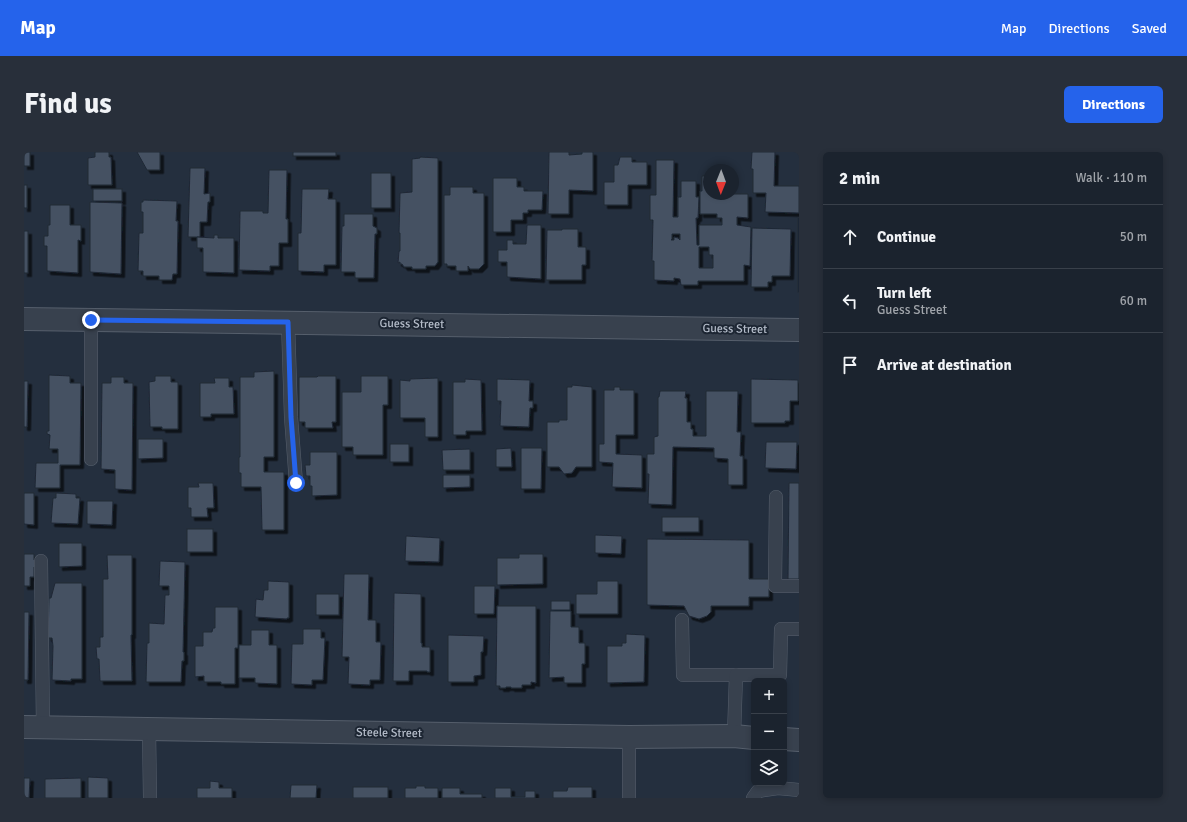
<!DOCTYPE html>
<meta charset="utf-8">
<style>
:root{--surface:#1b232e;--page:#282f3a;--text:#f1f3f6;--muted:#a0a4aa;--line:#39404a;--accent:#2563eb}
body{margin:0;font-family:Signika,sans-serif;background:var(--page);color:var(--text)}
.controls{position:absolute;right:12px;bottom:12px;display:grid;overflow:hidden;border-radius:6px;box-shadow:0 2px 6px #0003}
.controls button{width:36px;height:36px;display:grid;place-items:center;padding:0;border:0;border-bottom:1px solid var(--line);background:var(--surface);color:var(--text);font:20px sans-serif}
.compass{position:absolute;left:679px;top:12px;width:36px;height:36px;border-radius:50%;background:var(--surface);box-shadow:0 2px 6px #0003;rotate:181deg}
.stop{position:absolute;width:12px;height:12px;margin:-9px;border:3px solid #2563eb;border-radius:50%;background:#fff}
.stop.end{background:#2563eb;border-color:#fff;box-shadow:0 1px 4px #0008}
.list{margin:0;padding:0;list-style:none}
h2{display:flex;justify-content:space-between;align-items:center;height:52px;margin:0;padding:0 16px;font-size:17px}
h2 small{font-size:13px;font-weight:400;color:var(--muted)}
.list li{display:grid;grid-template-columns:26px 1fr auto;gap:12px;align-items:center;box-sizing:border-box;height:64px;padding:0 16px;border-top:1px solid var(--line)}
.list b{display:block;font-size:15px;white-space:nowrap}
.list p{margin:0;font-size:13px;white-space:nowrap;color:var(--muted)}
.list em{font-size:13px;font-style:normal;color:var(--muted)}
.icon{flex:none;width:22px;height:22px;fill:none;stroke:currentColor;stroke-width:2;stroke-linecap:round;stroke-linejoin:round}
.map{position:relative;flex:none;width:775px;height:646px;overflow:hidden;border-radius:6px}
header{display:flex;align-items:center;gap:24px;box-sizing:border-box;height:56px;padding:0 20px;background:var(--accent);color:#fff}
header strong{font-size:19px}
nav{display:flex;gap:22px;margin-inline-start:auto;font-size:14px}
.intro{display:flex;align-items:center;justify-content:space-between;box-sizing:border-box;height:96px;padding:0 24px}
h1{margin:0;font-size:28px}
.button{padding:10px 18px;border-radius:6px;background:var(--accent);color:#fff;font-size:14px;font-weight:700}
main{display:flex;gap:24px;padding:0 24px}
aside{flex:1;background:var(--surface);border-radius:6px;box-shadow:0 2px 6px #0003}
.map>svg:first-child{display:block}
.building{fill:#455162;stroke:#1f2835;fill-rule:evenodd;filter:url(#shadow)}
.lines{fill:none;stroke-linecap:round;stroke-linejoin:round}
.service-casing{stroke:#565f6c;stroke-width:14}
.minor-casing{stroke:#565f6c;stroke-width:24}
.service{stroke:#38414e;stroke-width:13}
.minor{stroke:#38414e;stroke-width:22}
.route{stroke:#2563eb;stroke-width:5}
.labels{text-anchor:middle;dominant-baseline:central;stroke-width:4;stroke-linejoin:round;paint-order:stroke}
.street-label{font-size:12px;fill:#b4bcc9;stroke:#1d2633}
</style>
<header>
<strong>Map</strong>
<nav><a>Map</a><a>Directions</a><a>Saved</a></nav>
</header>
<div class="intro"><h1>Find us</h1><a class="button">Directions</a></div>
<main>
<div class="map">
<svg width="775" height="646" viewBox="0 0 775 646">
<defs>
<filter id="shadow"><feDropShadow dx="3.5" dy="3.5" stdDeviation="0" flood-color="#0009"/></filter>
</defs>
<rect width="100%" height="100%" fill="#242f3e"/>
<g class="building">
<rect x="0" y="0" width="6" height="14"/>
<polygon points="71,0 85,0 85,5 87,5 88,33 64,33 64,6 71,5"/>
<polygon points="113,0 136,0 136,18 123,18"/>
<rect x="269" y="0" width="43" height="4"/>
<polygon points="525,0 545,0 545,3 558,2 558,0 569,0 569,39 545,38 545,62 524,62"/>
<polygon points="728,0 751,0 750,34 775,34 775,61 741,60 742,41 729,41 729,17 727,17"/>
<polygon points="396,5 414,6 414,110 411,114 402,114 402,117 388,117 388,115 380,115 378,112 376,112 376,110 374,111 375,99 376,99 376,81 375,81 376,41 388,40 388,7 396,6"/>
<polygon points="596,5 608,5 608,10 623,10 623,33 604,33 604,53 580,53 580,30 590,30 590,13 594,13"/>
<path d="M632 8H650L649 65H654V45H657V29H672V45H675L674 66H672L673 93H675V73H698V66H693V62H676V39H678V24H685V42H724V66L713 65V73L727 75 726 114 720 113V129H674V133H657L656 127 650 126V129L630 128V109H628L629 68H626V43H632ZM648 82H656V88L654 86 650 85V88H647L648 87ZM675 95H685V103H689V116H675Z"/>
<polygon points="166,16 181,16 180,42 186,41 186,50 184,50 183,70 176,70 176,85 164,85"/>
<polygon points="245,18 263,18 262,67 264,67 264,91 255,91 255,114 246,114 246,119 215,118 216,59 239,59 239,61 244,61"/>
<rect x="347" y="21" width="20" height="35"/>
<polygon points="469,26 493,26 493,35 500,35 500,39 519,39 518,58 504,58 504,61 499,61 499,68 487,68 487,80 469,80"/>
<rect x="0" y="33" width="3" height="23"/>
<polygon points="426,35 449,35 449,41 460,41 460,112 455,117 446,117 444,114 444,119 432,119 432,114 423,114 423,112 420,112 420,43 426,43"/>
<rect x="69" y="37" width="29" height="12"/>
<polygon points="278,37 305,37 304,47 312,47 312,113 300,113 300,120 274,119 274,81 277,81"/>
<polygon points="119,48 153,49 152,69 154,69 153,122 149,122 148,128 135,128 135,124 119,124 119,119 114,119 115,81 119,81 119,60 117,60 117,50 119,50"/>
<polygon points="66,50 98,51 97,122 66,120"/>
<polygon points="26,53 46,53 46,73 57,73 57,89 54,88 54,121 23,119 23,94 20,94 20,84 24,84 24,73 26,73"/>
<polygon points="320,62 349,62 349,74 353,76 353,82 351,82 350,126 331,126 331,120 317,120 318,74 320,74"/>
<rect x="774" y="66" width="1" height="74"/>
<polygon points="503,73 517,73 517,127 483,125 483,110 474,110 474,98 483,98 483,88 489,88 489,92 502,92"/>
<polygon points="728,76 767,77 766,124 748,124 748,130 744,130 744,135 727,135"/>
<polygon points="538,77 554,77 554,95 562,95 562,113 558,113 558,128 522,128 523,78 538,78"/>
<rect x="0" y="79" width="4" height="42"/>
<polygon points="190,83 194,83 194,86 210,86 210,121 179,120 179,96 173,96 173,85 190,86"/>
<polygon points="250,219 250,305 240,305 240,320 260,320 260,378 238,378 237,335 217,335 217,321 215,321 215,305 216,305 216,225 230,225 230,220"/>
<polygon points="25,223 46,224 46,231 57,231 56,313 36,313 36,336 11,336 12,311 34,311 34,297 25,297 26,283 23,282 23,279 25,279"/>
<polygon points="131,224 147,224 147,230 154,230 154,277 138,277 138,275 126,275 125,230 131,229"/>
<polygon points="294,224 312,224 312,270 308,270 309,276 281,276 281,270 275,270 275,225 293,225"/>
<polygon points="337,224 364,224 364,253 359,253 359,303 329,303 329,295 318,295 318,240 337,240"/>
<polygon points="87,225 100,225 100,231 109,231 108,338 91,337 91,318 77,317 78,231 87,231"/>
<polygon points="190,226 205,226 205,235 209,235 210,262 187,262 187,265 176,265 176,231 191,231"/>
<polygon points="414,226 414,285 401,285 401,266 376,266 376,228 386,229 386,227"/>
<polygon points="441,227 457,228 458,279 442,279 442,283 429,283 429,230 441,230"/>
<polygon points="473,227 506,228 505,249 509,249 509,256 506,256 505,275 476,274 477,249 473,249"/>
<polygon points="727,227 774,228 774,249 766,249 766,269 761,269 761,271 727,271"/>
<polygon points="0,229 4,229 3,275 0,275"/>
<polygon points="548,233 568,235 568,315 552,315 548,321 540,322 535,315 523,315 523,270 535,270 535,268 543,268 543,235 548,235"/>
<polygon points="590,235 596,235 596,238 610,238 610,283 592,283 592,302 618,303 618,336 588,335 589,311 575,310 575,292 580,292 580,238 590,238"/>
<polygon points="636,239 662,239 661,246 663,246 663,270 667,270 667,277 669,277 669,284 682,284 682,239 714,239 713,280 717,280 716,304 719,304 719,333 704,333 704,307 690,306 690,296 649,295 648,353 624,352 625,322 623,322 623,302 630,302 630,285 634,284 634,245 635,245"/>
<polygon points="114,287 139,287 139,306 114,307"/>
<polygon points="742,290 773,290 772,317 741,316"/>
<rect x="366" y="292" width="19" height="18"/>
<polygon points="487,296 488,315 472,315 472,297"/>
<polygon points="497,296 518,296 517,337 497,337"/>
<polygon points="446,297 446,318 419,318 418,298"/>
<polygon points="286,300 313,300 313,343 288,344 288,334 286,334 286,324 282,324 281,313 286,313"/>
<polygon points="419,323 446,323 446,335 419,336"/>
<polygon points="174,331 189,331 190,356 183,356 184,365 167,365 167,356 164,356 164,335 175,335"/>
<polygon points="765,331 775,331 775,427 764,427"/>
<polygon points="0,341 10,341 10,373 0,372"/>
<polygon points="32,341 52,342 52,346 56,346 54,372 27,371 29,346 32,346"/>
<polygon points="63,349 89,349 88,373 63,372"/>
<rect x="638" y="365" width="37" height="15"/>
<rect x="163" y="377" width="26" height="23"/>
<polygon points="571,383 598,384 597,402 571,401"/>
<polygon points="382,384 416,386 415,410 381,409"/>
<polygon points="623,387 725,388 725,427 745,427 745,445 725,445 725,454 687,454 687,460 683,464 675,467 665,464 660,454 623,453"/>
<polygon points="35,391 58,391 58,414 35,415"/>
<polygon points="0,402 10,402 10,408 13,408 13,415 10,415 10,425 6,425 6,434 0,434"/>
<polygon points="495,402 519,402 519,432 473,433 473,406 495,406"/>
<polygon points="83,403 108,403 108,483 107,483 107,485 108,529 76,529 75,507 73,507 72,495 76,495 76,485 79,485 79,427 84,427"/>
<polygon points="136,409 161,410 159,500 160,500 160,509 158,509 157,530 122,530 123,491 125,491 125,471 140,472 141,443 145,443 145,434 135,434"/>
<polygon points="320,422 345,422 344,468 352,468 352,490 357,490 356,528 346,528 346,533 324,532 325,505 318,505"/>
<polygon points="244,429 265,430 265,466 263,466 263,467 231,465 232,447 239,448 240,438 244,438"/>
<polygon points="573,429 594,429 594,462 552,462 552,442 573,442"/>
<polygon points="31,431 58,431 58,527 47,527 47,529 28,528 29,494 28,486 24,486 25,446 27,446"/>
<polygon points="450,434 471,434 470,462 450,462"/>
<polygon points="370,441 397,442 397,491 398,491 398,495 406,495 406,520 403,520 403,519 385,519 385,529 369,529"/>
<rect x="292" y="442" width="23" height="21"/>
<rect x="527" y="449" width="19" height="9"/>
<polygon points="473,454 512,454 512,531 507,530 507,533 498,533 498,536 487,536 487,535 482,535 482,536 476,536 476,534 472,534"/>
<polygon points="191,455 214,455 214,496 211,496 211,532 197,532 197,530 180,530 180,524 171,525 171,494 179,494 179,480 188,480 189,476 191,476"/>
<polygon points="526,459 547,459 547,475 555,475 555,491 561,491 561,512 558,512 558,531 540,531 540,525 525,526"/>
<polygon points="0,460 5,460 4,528 0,528"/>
<polygon points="279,477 297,477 297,486 301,486 299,528 288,528 288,533 267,532 268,492 279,492"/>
<polygon points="227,478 245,478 245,493 253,493 253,532 231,531 231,526 215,526 215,493 227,493"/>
<polygon points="602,482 621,483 620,530 583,531 583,494 598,494 598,491 602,491"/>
<polygon points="424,483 460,484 459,500 457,500 457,523 450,524 450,530 424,530"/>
<polygon points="0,625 0,626 6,626 5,646 0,646"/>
<polygon points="64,625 84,626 84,646 64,646"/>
<polygon points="57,626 57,646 21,646 21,627"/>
<polygon points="186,629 195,630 195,636 208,636 208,646 173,646 173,636 186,636"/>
<polygon points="267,633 293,633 292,646 266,646"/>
<polygon points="392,634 401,634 401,636 414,636 414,646 381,646 381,636 392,636"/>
<rect x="329" y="635" width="35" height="11"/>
<polygon points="544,635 568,635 568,646 529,646 529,639 543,639"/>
<polygon points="418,636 436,636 436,642 458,642 458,646 418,646"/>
<polygon points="471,636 487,636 487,645 501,645 501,639 511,639 511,646 471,646"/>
</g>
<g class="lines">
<defs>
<g id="service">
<polyline points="264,170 267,265 272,331"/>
<polyline points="67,307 67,168"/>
<polyline points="752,345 751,434 775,434"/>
<polyline points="17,409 19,576"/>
<polyline points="658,468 659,523 712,523"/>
<polyline points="125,577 126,646"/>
<polyline points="710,584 712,523 756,523 757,477 775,477"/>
<polyline points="605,646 605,585"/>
<polyline points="729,646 734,639 754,636 775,638"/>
</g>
<g id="minor">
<polyline points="0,167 775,178"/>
<polyline points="0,575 605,585 710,584 730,586"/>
<polyline points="760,587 775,588"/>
</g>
</defs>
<use href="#service" class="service-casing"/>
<use href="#minor" class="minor-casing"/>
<use href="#service" class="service"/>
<use href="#minor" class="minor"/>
</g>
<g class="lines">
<polyline class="route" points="67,168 264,170 267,265 272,331"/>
</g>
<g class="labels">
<g class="street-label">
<text transform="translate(388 172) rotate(1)">Guess Street</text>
<text transform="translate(711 177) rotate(1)">Guess Street</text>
<text transform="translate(365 581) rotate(1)">Steele Street</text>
</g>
</g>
</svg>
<div class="controls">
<button>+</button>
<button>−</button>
<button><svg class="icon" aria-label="layers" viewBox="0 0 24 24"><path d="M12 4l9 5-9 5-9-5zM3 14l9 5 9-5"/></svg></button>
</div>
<svg class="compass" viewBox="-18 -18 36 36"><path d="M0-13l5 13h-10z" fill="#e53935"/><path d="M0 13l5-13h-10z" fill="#a0a4aa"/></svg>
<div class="stop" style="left:272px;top:331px"></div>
<div class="stop end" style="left:67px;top:168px"></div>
</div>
<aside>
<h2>2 min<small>Walk · 110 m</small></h2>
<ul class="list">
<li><svg class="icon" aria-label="ahead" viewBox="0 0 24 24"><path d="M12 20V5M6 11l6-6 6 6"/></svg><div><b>Continue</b></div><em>50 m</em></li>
<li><svg class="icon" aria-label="left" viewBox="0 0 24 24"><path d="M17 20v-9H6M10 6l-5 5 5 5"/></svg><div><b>Turn left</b><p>Guess Street</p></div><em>60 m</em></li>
<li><svg class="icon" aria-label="arrive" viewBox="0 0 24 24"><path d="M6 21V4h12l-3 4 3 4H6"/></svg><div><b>Arrive at destination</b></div></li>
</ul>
</aside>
</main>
